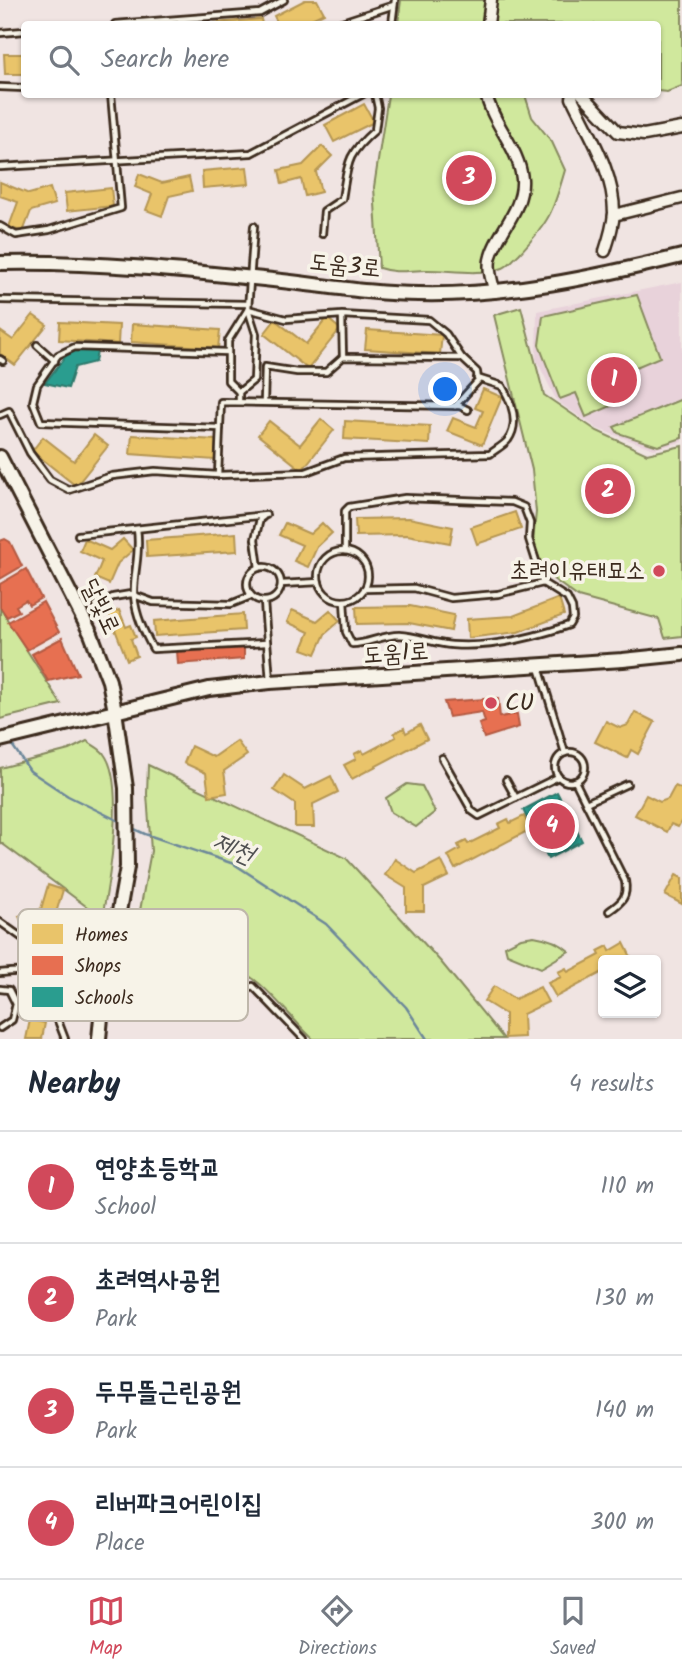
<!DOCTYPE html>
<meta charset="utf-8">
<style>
:root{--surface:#fff;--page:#f2f2f3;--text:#1f2937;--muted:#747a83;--line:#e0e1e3;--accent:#d1495b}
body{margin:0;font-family:Kalam,"Poor Story",sans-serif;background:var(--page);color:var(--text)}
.controls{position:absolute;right:21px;bottom:21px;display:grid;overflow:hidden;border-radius:7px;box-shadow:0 2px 5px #0004}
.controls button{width:63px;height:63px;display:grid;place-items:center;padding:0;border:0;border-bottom:2px solid var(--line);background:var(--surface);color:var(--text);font:35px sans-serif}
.you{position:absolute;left:446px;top:390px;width:24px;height:24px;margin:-18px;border:5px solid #fff;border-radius:50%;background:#1a73e8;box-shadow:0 0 0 10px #1a73e833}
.badge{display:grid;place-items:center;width:46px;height:46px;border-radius:50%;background:var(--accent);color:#fff;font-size:23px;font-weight:700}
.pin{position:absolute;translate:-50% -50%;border:4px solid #fff;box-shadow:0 2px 7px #0006}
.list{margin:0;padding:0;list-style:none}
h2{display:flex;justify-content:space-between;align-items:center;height:91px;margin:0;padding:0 28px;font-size:30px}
h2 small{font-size:23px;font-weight:400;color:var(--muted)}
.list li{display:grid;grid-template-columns:46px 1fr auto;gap:21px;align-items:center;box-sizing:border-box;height:112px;padding:0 28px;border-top:2px solid var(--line)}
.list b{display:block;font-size:26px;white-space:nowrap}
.list p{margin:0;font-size:23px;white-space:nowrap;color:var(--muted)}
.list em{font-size:23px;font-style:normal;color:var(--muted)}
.icon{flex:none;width:38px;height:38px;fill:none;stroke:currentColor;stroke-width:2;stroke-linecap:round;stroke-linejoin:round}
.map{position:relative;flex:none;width:682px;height:1039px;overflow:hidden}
.search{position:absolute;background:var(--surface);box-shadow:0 2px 5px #0004;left:21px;right:21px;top:21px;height:77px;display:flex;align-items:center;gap:18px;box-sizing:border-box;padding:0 24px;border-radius:7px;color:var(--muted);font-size:26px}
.sheet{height:539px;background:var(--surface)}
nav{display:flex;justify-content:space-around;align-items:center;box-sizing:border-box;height:98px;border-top:2px solid var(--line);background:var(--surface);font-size:19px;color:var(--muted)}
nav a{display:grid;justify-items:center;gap:4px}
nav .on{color:var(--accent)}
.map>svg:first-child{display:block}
.built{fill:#e8d2da}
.green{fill:#d0e89d;stroke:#86895e;stroke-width:2}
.homes{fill:#e9c46a;stroke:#b59653;stroke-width:2}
.shops{fill:#e76f51;stroke:#b35a42;stroke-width:2}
.schools{fill:#2a9d8f;stroke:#2f7a6d;stroke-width:2}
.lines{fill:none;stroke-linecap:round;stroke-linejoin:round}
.stream{stroke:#6c879a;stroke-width:2.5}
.service-casing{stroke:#3b2a1e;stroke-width:10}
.minor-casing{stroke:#3b2a1e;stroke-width:15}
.tertiary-casing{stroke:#3b2a1e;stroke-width:18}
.service{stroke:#f7f3e8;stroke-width:4.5}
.minor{stroke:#f7f3e8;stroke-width:10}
.tertiary{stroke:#f7f3e8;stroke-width:12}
.poi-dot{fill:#d1495b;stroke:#f7f3e8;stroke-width:2.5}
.labels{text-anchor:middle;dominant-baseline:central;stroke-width:7;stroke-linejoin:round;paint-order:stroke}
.street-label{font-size:24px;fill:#3b2a1e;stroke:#f7f3e8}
.poi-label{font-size:24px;fill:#3b2a1e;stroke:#f7f3e8;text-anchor:end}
.water-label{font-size:26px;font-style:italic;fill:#505152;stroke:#f7f3e8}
.key{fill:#f7f3e8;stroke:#bfb7ab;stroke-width:2}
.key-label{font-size:19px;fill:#3b2a1e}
</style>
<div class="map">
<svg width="682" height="1039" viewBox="0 0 682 1039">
<rect width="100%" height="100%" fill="#f0e4e2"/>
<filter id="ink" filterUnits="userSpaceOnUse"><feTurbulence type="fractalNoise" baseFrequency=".0143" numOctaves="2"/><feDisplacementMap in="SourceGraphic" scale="14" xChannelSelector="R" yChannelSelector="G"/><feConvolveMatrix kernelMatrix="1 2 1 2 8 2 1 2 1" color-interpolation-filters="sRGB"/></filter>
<g filter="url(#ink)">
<polygon class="built" points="682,282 682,442 654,449 598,429 557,401 536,359 537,311"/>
<g class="green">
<polygon points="401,0 682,0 682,86 667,92 658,91 658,24 398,24"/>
<path d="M388 95H525L532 117 552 142 565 170C553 212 550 221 519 254 514 258 509 266 503 268 478 276 452 270 427 270 409 270 396 274 379 268L374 187Z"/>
<polygon points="637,295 660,357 617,375 627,399 586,417 576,393 560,399 539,345 543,316"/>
<polygon points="521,307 544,395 597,431 647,454 682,446 682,636 665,638 659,619 578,597 545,573 533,542 536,512 532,470 494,315"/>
<polygon points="682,399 682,438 658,446 618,433 614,427"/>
<polygon points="0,608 61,704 0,719"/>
<path d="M87 741C92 745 101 749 104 754 126 783 109 883 102 918L0 842V768L69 750Z"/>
<path d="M148 765 346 858 441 962 504 1039H313C296 1024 269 988 252 978 214 957 171 946 139 916L151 851 147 794Z"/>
<polygon points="407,784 422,786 435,812 416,827 391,812 386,798"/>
<path d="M534 936C547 938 559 942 569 951L541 968 507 954 505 946 521 938Z"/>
</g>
<g class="homes">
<polygon points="305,0 317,0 324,13 301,24 278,24 274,16"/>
<polygon points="261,19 262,24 215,24 215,23"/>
<polygon points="4,54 24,54 24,74 5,74"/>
<polygon points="364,104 374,122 334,142 325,125"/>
<polygon points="322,146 332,156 316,172 321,192 305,196 301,179 282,184 279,170 303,165"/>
<polygon points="247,167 249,184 203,188 202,171"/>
<polygon points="139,174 162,183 189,177 192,191 169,196 162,216 146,210 152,194 135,187"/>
<polygon points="0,182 29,194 50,188 55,204 31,211 23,232 9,227 18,202 0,196"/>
<polygon points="111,188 113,206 67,211 65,193"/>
<polygon points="33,315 47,325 15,365 0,354 0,331 13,340"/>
<polygon points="327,318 340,329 308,369 264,334 275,320 306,344"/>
<polygon points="60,322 119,325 118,344 59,340"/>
<polygon points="132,324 220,330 218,348 131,342"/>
<polygon points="367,330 442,335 440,354 365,349"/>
<polygon points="483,389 502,397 482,445 447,431 453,418 476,427 483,411 475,408"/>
<polygon points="321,419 334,430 302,470 258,435 269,421 300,445"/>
<polygon points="345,421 430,426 429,444 344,439"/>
<polygon points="94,435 108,446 76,486 32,451 43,437 74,461"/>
<polygon points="132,435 216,440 215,460 130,454"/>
<polygon points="515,512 521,529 477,544 471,527"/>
<polygon points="409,518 453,527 450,543 407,535 356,536 355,519"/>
<polygon points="285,523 310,534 322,523 332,533 317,547 308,567 294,561 302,545 279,535"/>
<polygon points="236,533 237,551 147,557 146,540"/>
<polygon points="85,539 110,550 123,539 133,550 118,563 109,584 95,578 102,561 80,551"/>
<polygon points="559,598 564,615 518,632 468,638 467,619 513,616"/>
<polygon points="410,606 454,615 451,631 409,623 357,624 356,607"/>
<polygon points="119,610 126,627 131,625 136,637 131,639 137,656 127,660 109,614"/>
<polygon points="292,610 317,621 330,610 340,621 325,634 316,654 302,649 309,632 287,622"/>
<polygon points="243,614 244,630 155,636 154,621"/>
<polygon points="635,712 655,722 638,754 631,750 627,758 595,742 606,721 620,728 628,725"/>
<polygon points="420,725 427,739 352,779 344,765 356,759 354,754 362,750 364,754 396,737 394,733 404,728 406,733"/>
<polygon points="237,741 247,755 224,771 227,793 209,796 206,773 184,763 191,746 214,757"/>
<polygon points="284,775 305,789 331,776 338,792 313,804 314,827 295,827 295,804 274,790"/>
<polygon points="675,786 682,789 682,820 678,827 671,824 667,832 635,815 646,795 660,802 668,799"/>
<polygon points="524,816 531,829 455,869 448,856 460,849 458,845 466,841 468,844 500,828 498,824 508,819 510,823"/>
<polygon points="395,859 416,873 441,860 449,876 424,888 424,911 406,911 406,888 385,875"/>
<polygon points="676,875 682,878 682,904 665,895"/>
<polygon points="48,885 63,890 56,913 72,925 63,937 45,923 24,929 19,916 41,909"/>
<polygon points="624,943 631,957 625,960 603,960 603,972 556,997 548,983 561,977 558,972 566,968 568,972 600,955 598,951 608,946 610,951"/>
<polygon points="494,986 515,999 540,987 548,1002 523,1014 524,1037 505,1038 505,1014 484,1001"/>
<polygon points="30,1020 45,1023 42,1039 26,1039"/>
</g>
<g class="shops">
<polygon points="5,539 10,542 22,566 0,579 0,541"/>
<polygon points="26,569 41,598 29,605 26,600 16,606 19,611 7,617 0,607 0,584"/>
<polygon points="43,602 59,632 27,650 8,622"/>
<polygon points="62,638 78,674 48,681 32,654"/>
<polygon points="244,646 244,659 178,664 177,651"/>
<polygon points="498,698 500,717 517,714 519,727 484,738 479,724 485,722 482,712 449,717 444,702"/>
</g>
<g class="schools">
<polygon points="75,351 97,351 95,362 75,367 68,388 45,383 66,356"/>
<polygon points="557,792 582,841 548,859 523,810"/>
</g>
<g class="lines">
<g class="stream">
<polyline points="10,742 30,771 68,796 121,822"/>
<polyline points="130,827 145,834 234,864 326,924 406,1007 427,1039"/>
</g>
<defs>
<g id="service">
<polyline points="115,24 260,13 284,0"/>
<polyline points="336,24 394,5"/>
<polyline points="392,24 395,0"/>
<polyline points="0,33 24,31"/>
<polyline points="0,87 24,88"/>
<polyline points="0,167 251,153 363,94"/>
<polyline points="0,226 16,235 49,230 121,208 111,94"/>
<path d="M322 234 324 211 342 199C348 163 346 155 375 130L378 108 375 94"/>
<polyline points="0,300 248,304"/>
<polyline points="248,309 286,319 342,315 429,320 446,334 462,358"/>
<polyline points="342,316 343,357"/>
<polyline points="37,345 55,361"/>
<polyline points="0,359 3,361"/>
<polyline points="239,392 254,380 256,334 248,309 254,226"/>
<polyline points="239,401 239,392 228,381 228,341 248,309"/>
<polyline points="264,402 265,367 297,372 326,372 343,357 462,358 477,372 478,381 455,406"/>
<path d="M0 415 9 411 30 453 50 480 69 490 112 476 155 471 218 475 306 472 344 458 490 454C495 450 504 445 508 440 520 423 511 401 502 386L477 378"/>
<polyline points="220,428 41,422 33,402 37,385 58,355 75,347 228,352"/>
<polyline points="218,475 221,402 460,406 468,410"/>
<path d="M137 529C141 553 133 573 134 596 136 616 144 632 153 649L267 643"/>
<polyline points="78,535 266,515"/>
<circle cx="343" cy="576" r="25"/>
<circle cx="264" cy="584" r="17"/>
<polyline points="259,568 255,539 260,519 263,517"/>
<polyline points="281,584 319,582"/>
<polyline points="364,589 414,588 451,598 498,594 543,583"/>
<path d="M344 601 346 632 352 644C368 644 382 635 399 635 417 636 435 644 452 645 492 648 532 638 569 625L573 618 572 608 567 598 543 583 529 539 530 523 524 507 512 502 405 498 349 507 345 511V551"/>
<polyline points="264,602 270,681"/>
<polyline points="96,605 113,597 131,594 153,602 231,604 251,596"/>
<polyline points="539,667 565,753"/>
<circle cx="570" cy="767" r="15"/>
<polyline points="442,758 472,811 479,816 558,777"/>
<polyline points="506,780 516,798"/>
<path d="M575 781 625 881C628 897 622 902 609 911"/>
<polyline points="586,803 627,784"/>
<polyline points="0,922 67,970 73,986"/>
<path d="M0 973C19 971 59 970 73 985 76 989 78 997 79 1002"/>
<polyline points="0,989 9,990 16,1004 12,1020 0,1028"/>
<polyline points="60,1001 57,1018 65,1039"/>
<polyline points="145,1009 147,987 139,943 148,930 232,974 240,990 253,986 304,1039"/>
</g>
<g id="minor">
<polyline points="488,24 491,0"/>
<path d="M486 94C493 125 519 148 522 179 524 211 495 234 490 260 488 271 492 282 495 292"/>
<path d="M573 94 572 98C589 134 614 172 614 213 613 225 609 239 605 251"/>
<polyline points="582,94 618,132 644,135 682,128"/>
<polyline points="614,215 682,198"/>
</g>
<g id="tertiary">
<path d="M0 263C94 261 188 271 282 281 327 286 373 294 419 294 509 296 595 277 682 256"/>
<polyline points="0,457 91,634 109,681 115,711 126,788 127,867 102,1007 99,1039"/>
<polyline points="0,740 209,689 270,682 623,660 682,654"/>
</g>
</defs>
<use href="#service" class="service-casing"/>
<use href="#minor" class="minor-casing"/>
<use href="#tertiary" class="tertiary-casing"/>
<use href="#service" class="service"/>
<use href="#minor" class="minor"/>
<use href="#tertiary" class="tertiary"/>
</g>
</g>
<g class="poi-dot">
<circle cx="659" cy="571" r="7"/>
<circle cx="491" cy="703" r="7"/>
</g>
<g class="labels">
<g class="street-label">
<text transform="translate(345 266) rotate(6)">도움3로</text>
<text transform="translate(100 607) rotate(65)">달빛로</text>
<text transform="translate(396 654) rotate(-4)">도움1로</text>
</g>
<g class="poi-label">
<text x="645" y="571">초려이유태묘소</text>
<text x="505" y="703" text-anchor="start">CU</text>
</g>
<g class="water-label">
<text transform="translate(233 849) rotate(24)">제천</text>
</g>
</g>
<rect x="18" y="909" width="230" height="112" rx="10" class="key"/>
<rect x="32" y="924" width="31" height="20" fill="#e9c46a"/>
<rect x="32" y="956" width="31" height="19" fill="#e76f51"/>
<rect x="32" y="987" width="31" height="20" fill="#2a9d8f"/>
<g class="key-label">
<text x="75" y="941">Homes</text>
<text x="75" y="972">Shops</text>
<text x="75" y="1004">Schools</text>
</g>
</svg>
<div class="controls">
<button><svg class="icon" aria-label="layers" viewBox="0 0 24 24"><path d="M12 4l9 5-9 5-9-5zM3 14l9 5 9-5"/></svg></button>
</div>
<div class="you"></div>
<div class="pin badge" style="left:614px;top:380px">1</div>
<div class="pin badge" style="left:608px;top:491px">2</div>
<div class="pin badge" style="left:469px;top:178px">3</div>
<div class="pin badge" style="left:552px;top:826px">4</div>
<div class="search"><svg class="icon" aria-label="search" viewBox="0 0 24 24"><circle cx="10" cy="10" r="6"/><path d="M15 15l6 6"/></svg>Search here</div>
</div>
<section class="sheet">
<h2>Nearby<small>4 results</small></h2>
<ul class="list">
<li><span class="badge">1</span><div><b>연양초등학교</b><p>School</p></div><em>110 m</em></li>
<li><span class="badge">2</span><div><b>초려역사공원</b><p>Park</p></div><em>130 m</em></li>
<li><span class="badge">3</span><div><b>두무뜰근린공원</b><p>Park</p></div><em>140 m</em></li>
<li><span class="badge">4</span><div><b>리버파크어린이집</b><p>Place</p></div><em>300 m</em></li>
</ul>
</section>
<nav>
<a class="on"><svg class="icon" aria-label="map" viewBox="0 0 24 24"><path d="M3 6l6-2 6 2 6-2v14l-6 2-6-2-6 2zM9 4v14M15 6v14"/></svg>Map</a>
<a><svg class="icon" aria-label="directions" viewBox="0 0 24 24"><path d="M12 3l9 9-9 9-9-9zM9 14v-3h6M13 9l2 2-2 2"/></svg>Directions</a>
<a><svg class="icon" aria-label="saved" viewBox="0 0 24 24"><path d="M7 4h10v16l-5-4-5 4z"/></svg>Saved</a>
</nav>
